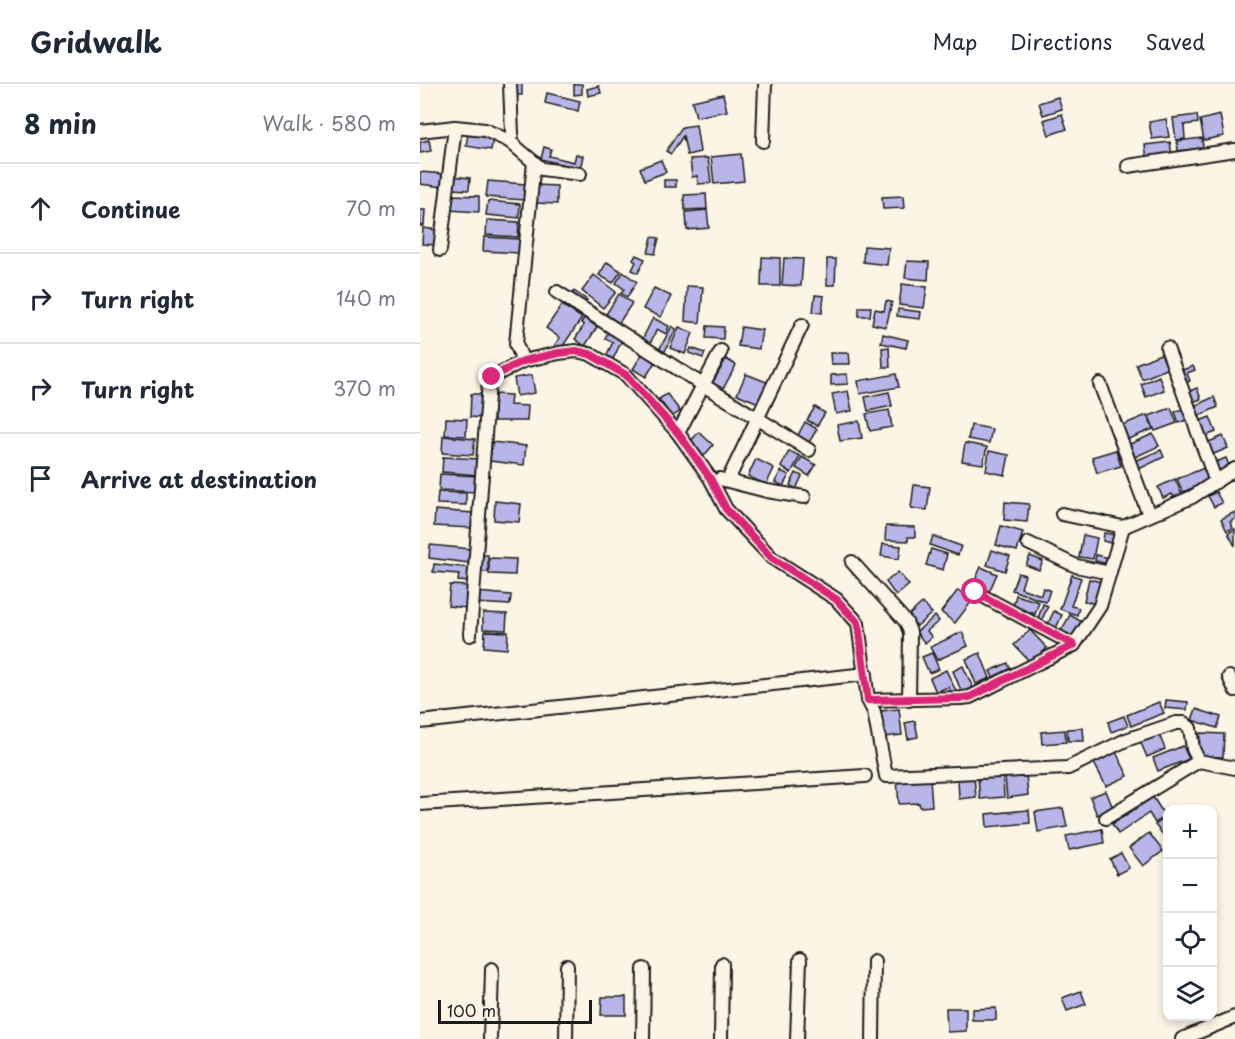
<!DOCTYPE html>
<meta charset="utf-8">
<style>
:root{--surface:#fff;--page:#f6f6f7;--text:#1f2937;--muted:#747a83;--line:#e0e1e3}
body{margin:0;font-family:"Playpen Sans",sans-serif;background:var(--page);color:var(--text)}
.controls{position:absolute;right:18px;bottom:18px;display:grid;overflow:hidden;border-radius:12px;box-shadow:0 3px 9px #0003}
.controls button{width:54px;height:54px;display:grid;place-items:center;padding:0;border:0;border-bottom:2px solid var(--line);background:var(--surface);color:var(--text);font:30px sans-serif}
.scale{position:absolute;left:18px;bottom:15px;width:154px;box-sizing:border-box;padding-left:6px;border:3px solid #1c1c1c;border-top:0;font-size:16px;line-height:21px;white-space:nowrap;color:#1c1c1c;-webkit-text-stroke:4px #fcf5e5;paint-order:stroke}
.stop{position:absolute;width:18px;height:18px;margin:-14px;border:4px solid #db2777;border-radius:50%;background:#fff}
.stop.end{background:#db2777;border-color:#fff;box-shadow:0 2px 6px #0008}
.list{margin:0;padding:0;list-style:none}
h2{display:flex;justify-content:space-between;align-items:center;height:78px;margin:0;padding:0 24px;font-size:26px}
h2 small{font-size:20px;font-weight:400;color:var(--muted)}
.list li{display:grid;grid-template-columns:39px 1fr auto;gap:18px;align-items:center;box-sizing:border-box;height:90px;padding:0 24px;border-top:2px solid var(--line)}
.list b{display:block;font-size:22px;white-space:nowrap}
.list em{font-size:20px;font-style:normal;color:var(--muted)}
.icon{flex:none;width:33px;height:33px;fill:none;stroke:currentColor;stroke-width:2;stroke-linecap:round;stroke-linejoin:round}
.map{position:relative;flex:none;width:815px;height:955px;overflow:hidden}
header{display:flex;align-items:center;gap:36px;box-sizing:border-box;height:84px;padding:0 30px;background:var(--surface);border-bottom:2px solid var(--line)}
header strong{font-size:28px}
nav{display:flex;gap:33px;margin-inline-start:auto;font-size:21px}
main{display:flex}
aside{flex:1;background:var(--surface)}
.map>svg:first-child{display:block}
.building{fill:#b8b6e8;stroke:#1c1c1c;stroke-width:1.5}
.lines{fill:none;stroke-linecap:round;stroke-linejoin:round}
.minor-casing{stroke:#1c1c1c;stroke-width:16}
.minor{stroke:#fcf5e5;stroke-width:12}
.route{stroke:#db2777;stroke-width:8}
</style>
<header>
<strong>Gridwalk</strong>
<nav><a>Map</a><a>Directions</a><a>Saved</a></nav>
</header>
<main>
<aside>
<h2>8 min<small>Walk · 580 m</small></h2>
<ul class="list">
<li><svg class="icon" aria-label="ahead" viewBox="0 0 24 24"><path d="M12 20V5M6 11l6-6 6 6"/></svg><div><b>Continue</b></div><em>70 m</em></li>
<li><svg class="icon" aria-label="right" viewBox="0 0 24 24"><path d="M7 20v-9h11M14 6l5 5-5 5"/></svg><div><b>Turn right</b></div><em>140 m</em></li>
<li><svg class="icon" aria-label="right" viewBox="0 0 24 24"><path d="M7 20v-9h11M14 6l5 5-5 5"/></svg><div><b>Turn right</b></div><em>370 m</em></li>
<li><svg class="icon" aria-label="arrive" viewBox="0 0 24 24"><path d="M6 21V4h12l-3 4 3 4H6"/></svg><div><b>Arrive at destination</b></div></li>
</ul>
</aside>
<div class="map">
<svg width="815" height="955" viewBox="0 0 815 955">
<rect width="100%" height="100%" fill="#fcf5e5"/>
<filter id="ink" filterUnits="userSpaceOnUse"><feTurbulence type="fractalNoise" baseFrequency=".0167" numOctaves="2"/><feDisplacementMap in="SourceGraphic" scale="12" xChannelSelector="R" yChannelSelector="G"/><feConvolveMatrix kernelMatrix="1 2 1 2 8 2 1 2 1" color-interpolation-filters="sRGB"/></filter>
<g filter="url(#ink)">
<g class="building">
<polygon points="93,0 102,0 102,11 94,11"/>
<polygon points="154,0 162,0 162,10 154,11"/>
<polygon points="179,2 181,9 168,12 167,5"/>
<polygon points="127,9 160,17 158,27 125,19"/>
<polygon points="303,10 307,27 276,33 272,17"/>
<polygon points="638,13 642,25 623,31 619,19"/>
<polygon points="642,30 647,45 629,51 624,36"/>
<polygon points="777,31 778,39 764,41 765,55 756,56 753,34"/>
<polygon points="800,31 804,52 784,56 780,36"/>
<polygon points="746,35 749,53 732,55 729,38"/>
<polygon points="276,41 280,68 267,71 263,52 251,70 246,67 262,43"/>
<polygon points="48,50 73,54 71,66 46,62"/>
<polygon points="782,54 783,64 758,67 757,57"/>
<polygon points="9,56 11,67 0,69 0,58"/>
<polygon points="750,58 752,72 727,75 725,61"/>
<polygon points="124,63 131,65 129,72 154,78 156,70 163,72 160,85 121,75"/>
<polygon points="321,70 324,97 294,100 291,73"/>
<polygon points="288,74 291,99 278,100 277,92 272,93 270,75"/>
<polygon points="241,76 246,88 225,96 220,84"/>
<polygon points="0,88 24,90 23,103 0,100"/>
<polygon points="32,92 50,94 49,106 31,105"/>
<rect x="244" y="96" width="12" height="7"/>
<polygon points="68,97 105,100 104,116 66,113"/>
<polygon points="116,101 137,102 137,120 115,119"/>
<polygon points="286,110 287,125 265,126 264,111"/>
<polygon points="30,111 59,112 59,128 29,126"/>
<polygon points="483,112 484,124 463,125 462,113"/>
<polygon points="68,117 100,120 99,134 66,131"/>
<polygon points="0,126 5,126 4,142 0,142"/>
<polygon points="287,126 289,144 267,146 266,128"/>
<polygon points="67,136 99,138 98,153 66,151"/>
<polygon points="3,144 18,146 17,161 2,160"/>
<polygon points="64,153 101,155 100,169 63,167"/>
<polygon points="232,153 239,154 235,170 228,169"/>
<polygon points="444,162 469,164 467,181 443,178"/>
<polygon points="216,171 225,175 218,189 212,186 216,178 213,176"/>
<polygon points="342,173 360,174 360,202 341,202"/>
<polygon points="364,174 383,175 381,202 362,201"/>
<polygon points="407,175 416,175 415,201 407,201"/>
<polygon points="487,177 509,178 508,196 485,194"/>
<polygon points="187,178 201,187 193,199 179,191"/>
<polygon points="203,188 217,198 207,213 201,209 204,205 196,199"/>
<polygon points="174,191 196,208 183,224 162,207"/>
<polygon points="482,200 507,203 504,224 479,221"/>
<polygon points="267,202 283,203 280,239 265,237"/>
<polygon points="234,204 251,212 241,233 223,225"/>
<polygon points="154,207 167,216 164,220 151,212"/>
<polygon points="199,210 212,219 199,239 186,230"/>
<polygon points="395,211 404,212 402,229 393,228"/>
<polygon points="466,217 472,218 466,243 452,240 455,225 464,227"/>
<polygon points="142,221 162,234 140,266 134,262 140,254 126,244"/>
<polygon points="439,223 451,223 450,232 439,232"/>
<polygon points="478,225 501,228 500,235 477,232"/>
<polygon points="164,234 177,243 165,262 155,255 164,241 161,239"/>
<polygon points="233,234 249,242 246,250 237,245 228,264 220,260"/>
<polygon points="252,242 256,245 244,269 239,266"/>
<polygon points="287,242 304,243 303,255 286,254"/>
<polygon points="259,243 273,249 265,270 250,264"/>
<polygon points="321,243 342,246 339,265 318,262"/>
<polygon points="189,247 203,254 193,275 186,272 193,258 185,254"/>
<polygon points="463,250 488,256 486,264 461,259"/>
<polygon points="469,263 470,283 463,283 462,264"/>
<polygon points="271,264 285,269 283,274 269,269"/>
<polygon points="410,269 429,269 430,280 411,280"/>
<polygon points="743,269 749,284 722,295 716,280"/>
<polygon points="222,270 235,278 226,293 213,285"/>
<polygon points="306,275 316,281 303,305 292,300"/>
<polygon points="773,282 775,286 767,289 770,297 762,301 757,288"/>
<polygon points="326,290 349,299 341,320 317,310"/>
<polygon points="427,290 428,300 411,301 411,291"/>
<polygon points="476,290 479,303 440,310 438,297"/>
<polygon points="112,291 115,309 97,312 94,294"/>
<polygon points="739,292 744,306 726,313 721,300"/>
<polygon points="777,304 781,315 769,319 765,309"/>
<polygon points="428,307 432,327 416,330 412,310"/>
<polygon points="469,308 472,322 448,327 445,313"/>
<polygon points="51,310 64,310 63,334 50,333"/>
<polygon points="74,310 91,311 90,321 108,322 107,337 74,337"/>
<polygon points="247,310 260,327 252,333 239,315"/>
<polygon points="794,313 798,323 778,332 774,322"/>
<polygon points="395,323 405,329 397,342 387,336"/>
<polygon points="751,324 757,339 735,347 729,332"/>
<polygon points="765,324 769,335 759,339 755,328"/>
<polygon points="469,326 472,343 450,347 446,330"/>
<polygon points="727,331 733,345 706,356 700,342"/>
<polygon points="790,333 796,348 783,353 777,338"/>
<polygon points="26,334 47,335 46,352 25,351"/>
<polygon points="439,337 442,354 420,357 417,341"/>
<polygon points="385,338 397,345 388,360 377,353"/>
<polygon points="551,341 572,345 569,359 548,355"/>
<polygon points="279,348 293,361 283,373 268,360"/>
<polygon points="733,350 739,362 715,373 710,360"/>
<polygon points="23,352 55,355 53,371 22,369"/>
<polygon points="803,352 808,364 789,372 784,360"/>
<polygon points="72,358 106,362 104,381 70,377"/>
<polygon points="545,359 567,363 563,380 542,377"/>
<polygon points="696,366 701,382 677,389 672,373"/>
<polygon points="741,366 744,373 719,385 715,377"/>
<polygon points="369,367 380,372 371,389 361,383"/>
<polygon points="569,367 589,371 585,391 566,387"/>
<polygon points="23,373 59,375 58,391 22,388"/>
<polygon points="382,373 396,381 389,392 376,384"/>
<polygon points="806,374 811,386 795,392 791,380"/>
<polygon points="336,375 354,384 346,401 328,392"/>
<polygon points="784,384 789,397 763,408 757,395"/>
<polygon points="361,387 369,391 363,402 355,398"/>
<polygon points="376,389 382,392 376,405 370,401"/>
<polygon points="20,390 58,392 57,408 19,406"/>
<polygon points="755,395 763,413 756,416 752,410 743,414 738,403"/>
<polygon points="494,401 510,403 507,426 491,424"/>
<polygon points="18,408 46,409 46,421 17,420"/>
<polygon points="796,408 802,419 794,423 788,412"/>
<polygon points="75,417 101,420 99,438 74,436"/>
<polygon points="585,418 609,420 607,438 584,436"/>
<polygon points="15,426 53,429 52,444 14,442"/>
<polygon points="815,428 815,435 810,438 813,444 807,447 801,435"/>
<polygon points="466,442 495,443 495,453 488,453 488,457 465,456"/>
<polygon points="581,442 603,448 597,467 576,461"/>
<polygon points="815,445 815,462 808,449"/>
<polygon points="684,449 696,451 694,460 683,457"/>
<polygon points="663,451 677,454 673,475 659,473"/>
<polygon points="513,452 541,462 538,471 510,461"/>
<polygon points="463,460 481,462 479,475 461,472"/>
<polygon points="10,461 51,465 49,479 9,474"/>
<polygon points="511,465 527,470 523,486 506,481"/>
<polygon points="572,466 590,472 585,487 567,481"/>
<rect x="59" y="471" width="9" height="17"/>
<polygon points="676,471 690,474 688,480 675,477"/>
<polygon points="610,472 623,477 619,486 606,481"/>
<polygon points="69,474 96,475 95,491 69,490"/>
<polygon points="14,480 51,484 50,498 38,497 39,490 13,488"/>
<polygon points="561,483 577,490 568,510 552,503"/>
<polygon points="478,488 489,501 476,512 466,498"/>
<polygon points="598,489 605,491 601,504 621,511 623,504 630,506 626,518 592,506"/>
<polygon points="652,491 661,494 651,522 659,524 657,531 640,525"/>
<polygon points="669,495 682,498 676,520 664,517"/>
<polygon points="30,501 48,502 47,524 28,522"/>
<polygon points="538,506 552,517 535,539 521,528"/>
<polygon points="56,508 91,511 90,521 55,519"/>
<polygon points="596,511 619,518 615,530 593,522"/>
<polygon points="502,519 512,529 497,542 488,532"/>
<polygon points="623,520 628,522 621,538 617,537"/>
<polygon points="634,527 642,531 635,546 627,542"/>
<polygon points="63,529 87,530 86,546 63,545"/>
<polygon points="650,531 664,539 655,554 641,547"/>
<polygon points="515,532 519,537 507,547 512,553 505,559 496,548"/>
<polygon points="610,546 627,564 611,579 594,561"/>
<polygon points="65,547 88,548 87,565 64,563"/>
<polygon points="542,548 548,562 517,576 510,563"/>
<polygon points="512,569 519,585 509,589 502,573"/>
<polygon points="560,569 570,594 556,600 546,575"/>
<polygon points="588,579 590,585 573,593 570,587"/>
<polygon points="543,582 553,604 542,609 533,587"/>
<polygon points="526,586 537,609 532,611 528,603 516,608 510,594"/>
<polygon points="746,616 768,618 767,626 745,624"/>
<polygon points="739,618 744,629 711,642 707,631"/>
<polygon points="479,625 482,651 464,653 461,627"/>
<polygon points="776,625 801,633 797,644 772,636"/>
<polygon points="704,632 708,642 691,648 688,638"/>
<polygon points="495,637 498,653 488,655 485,639"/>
<polygon points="663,644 664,657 648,657 647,645"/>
<polygon points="645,646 646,658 622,660 621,648"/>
<polygon points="780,649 804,650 803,673 779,672"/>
<polygon points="739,650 745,665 727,673 720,657"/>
<polygon points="763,662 769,675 738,687 733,674"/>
<polygon points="696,668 708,692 686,702 674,679"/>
<polygon points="606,691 608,711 587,714 585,693"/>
<polygon points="554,693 556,713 539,715 538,694"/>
<polygon points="583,693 584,713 560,715 558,694"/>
<polygon points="510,694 512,722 500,723 499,719 479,720 477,697"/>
<polygon points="686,707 693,724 677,731 670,713"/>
<polygon points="733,713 745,732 735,739 729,729 698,750 692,740"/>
<polygon points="643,724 647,743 618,748 615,728"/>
<polygon points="609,726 610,739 567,743 566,730"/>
<polygon points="748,732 748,757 735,741"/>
<polygon points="682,745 684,759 649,766 646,752"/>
<polygon points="729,749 743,767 723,782 709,764"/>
<polygon points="701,769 709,784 697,790 690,775"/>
<polygon points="661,907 666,920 647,927 642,914"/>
<polygon points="182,913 206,913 206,931 181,931"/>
<polygon points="526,924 546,924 546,947 527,948"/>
<polygon points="576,924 576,936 552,936 552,925"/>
</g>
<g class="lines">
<defs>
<g id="minor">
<polyline points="0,47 35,43 65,46 89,57 122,85 160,90"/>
<polyline points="89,57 92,50 90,0"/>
<polyline points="343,57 345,0"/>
<polyline points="114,78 96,260 103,277 139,269 156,267 170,270 206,291 258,349 290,394 306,425 352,474 416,515 438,539 448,616 454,628 466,692 648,684 706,656 756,639 764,639 770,644 773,665 779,677 815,684"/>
<polyline points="708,82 815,66"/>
<polyline points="20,166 35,43"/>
<polyline points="137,208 283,301 389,366"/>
<polyline points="747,264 796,398"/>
<polyline points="680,300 729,431"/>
<polyline points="258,349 301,267"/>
<polyline points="300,395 347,407 384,413"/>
<polyline points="308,396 382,241"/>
<polyline points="642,430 703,443 772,413 815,385"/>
<polyline points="608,459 656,482 690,489"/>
<polyline points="432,478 486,538 490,548 489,616"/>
<polyline points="555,508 654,561"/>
<polyline points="50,551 69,298 70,295 72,293 103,277"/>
<polyline points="809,593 815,606"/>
<polyline points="448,616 542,614 550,613 654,561 680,522 703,443"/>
<polyline points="0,638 446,590"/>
<polyline points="0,720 445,692"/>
<polyline points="686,734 779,677"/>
<polyline points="70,955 72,885"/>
<polyline points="146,955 147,882"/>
<polyline points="223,955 224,885"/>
<polyline points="301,955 302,880"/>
<polyline points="377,955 380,876"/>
<polyline points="453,955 454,877"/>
<polyline points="762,955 815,933"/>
</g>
</defs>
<use href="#minor" class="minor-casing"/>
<use href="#minor" class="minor"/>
</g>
</g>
<g class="lines" filter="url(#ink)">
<polyline class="route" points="72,293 103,277 139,269 156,267 170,270 206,291 258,349 290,394 306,425 352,474 416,515 438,539 448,616 542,614 550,613 654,561 555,508"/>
</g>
</svg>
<div class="controls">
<button>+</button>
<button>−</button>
<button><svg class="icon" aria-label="locate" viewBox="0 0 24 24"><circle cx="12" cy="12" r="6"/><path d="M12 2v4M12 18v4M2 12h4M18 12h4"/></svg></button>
<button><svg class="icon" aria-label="layers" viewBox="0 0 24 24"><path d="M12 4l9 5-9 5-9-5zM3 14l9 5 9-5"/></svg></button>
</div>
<div class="scale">100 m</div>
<div class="stop" style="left:555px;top:508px"></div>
<div class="stop end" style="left:72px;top:293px"></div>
</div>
</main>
